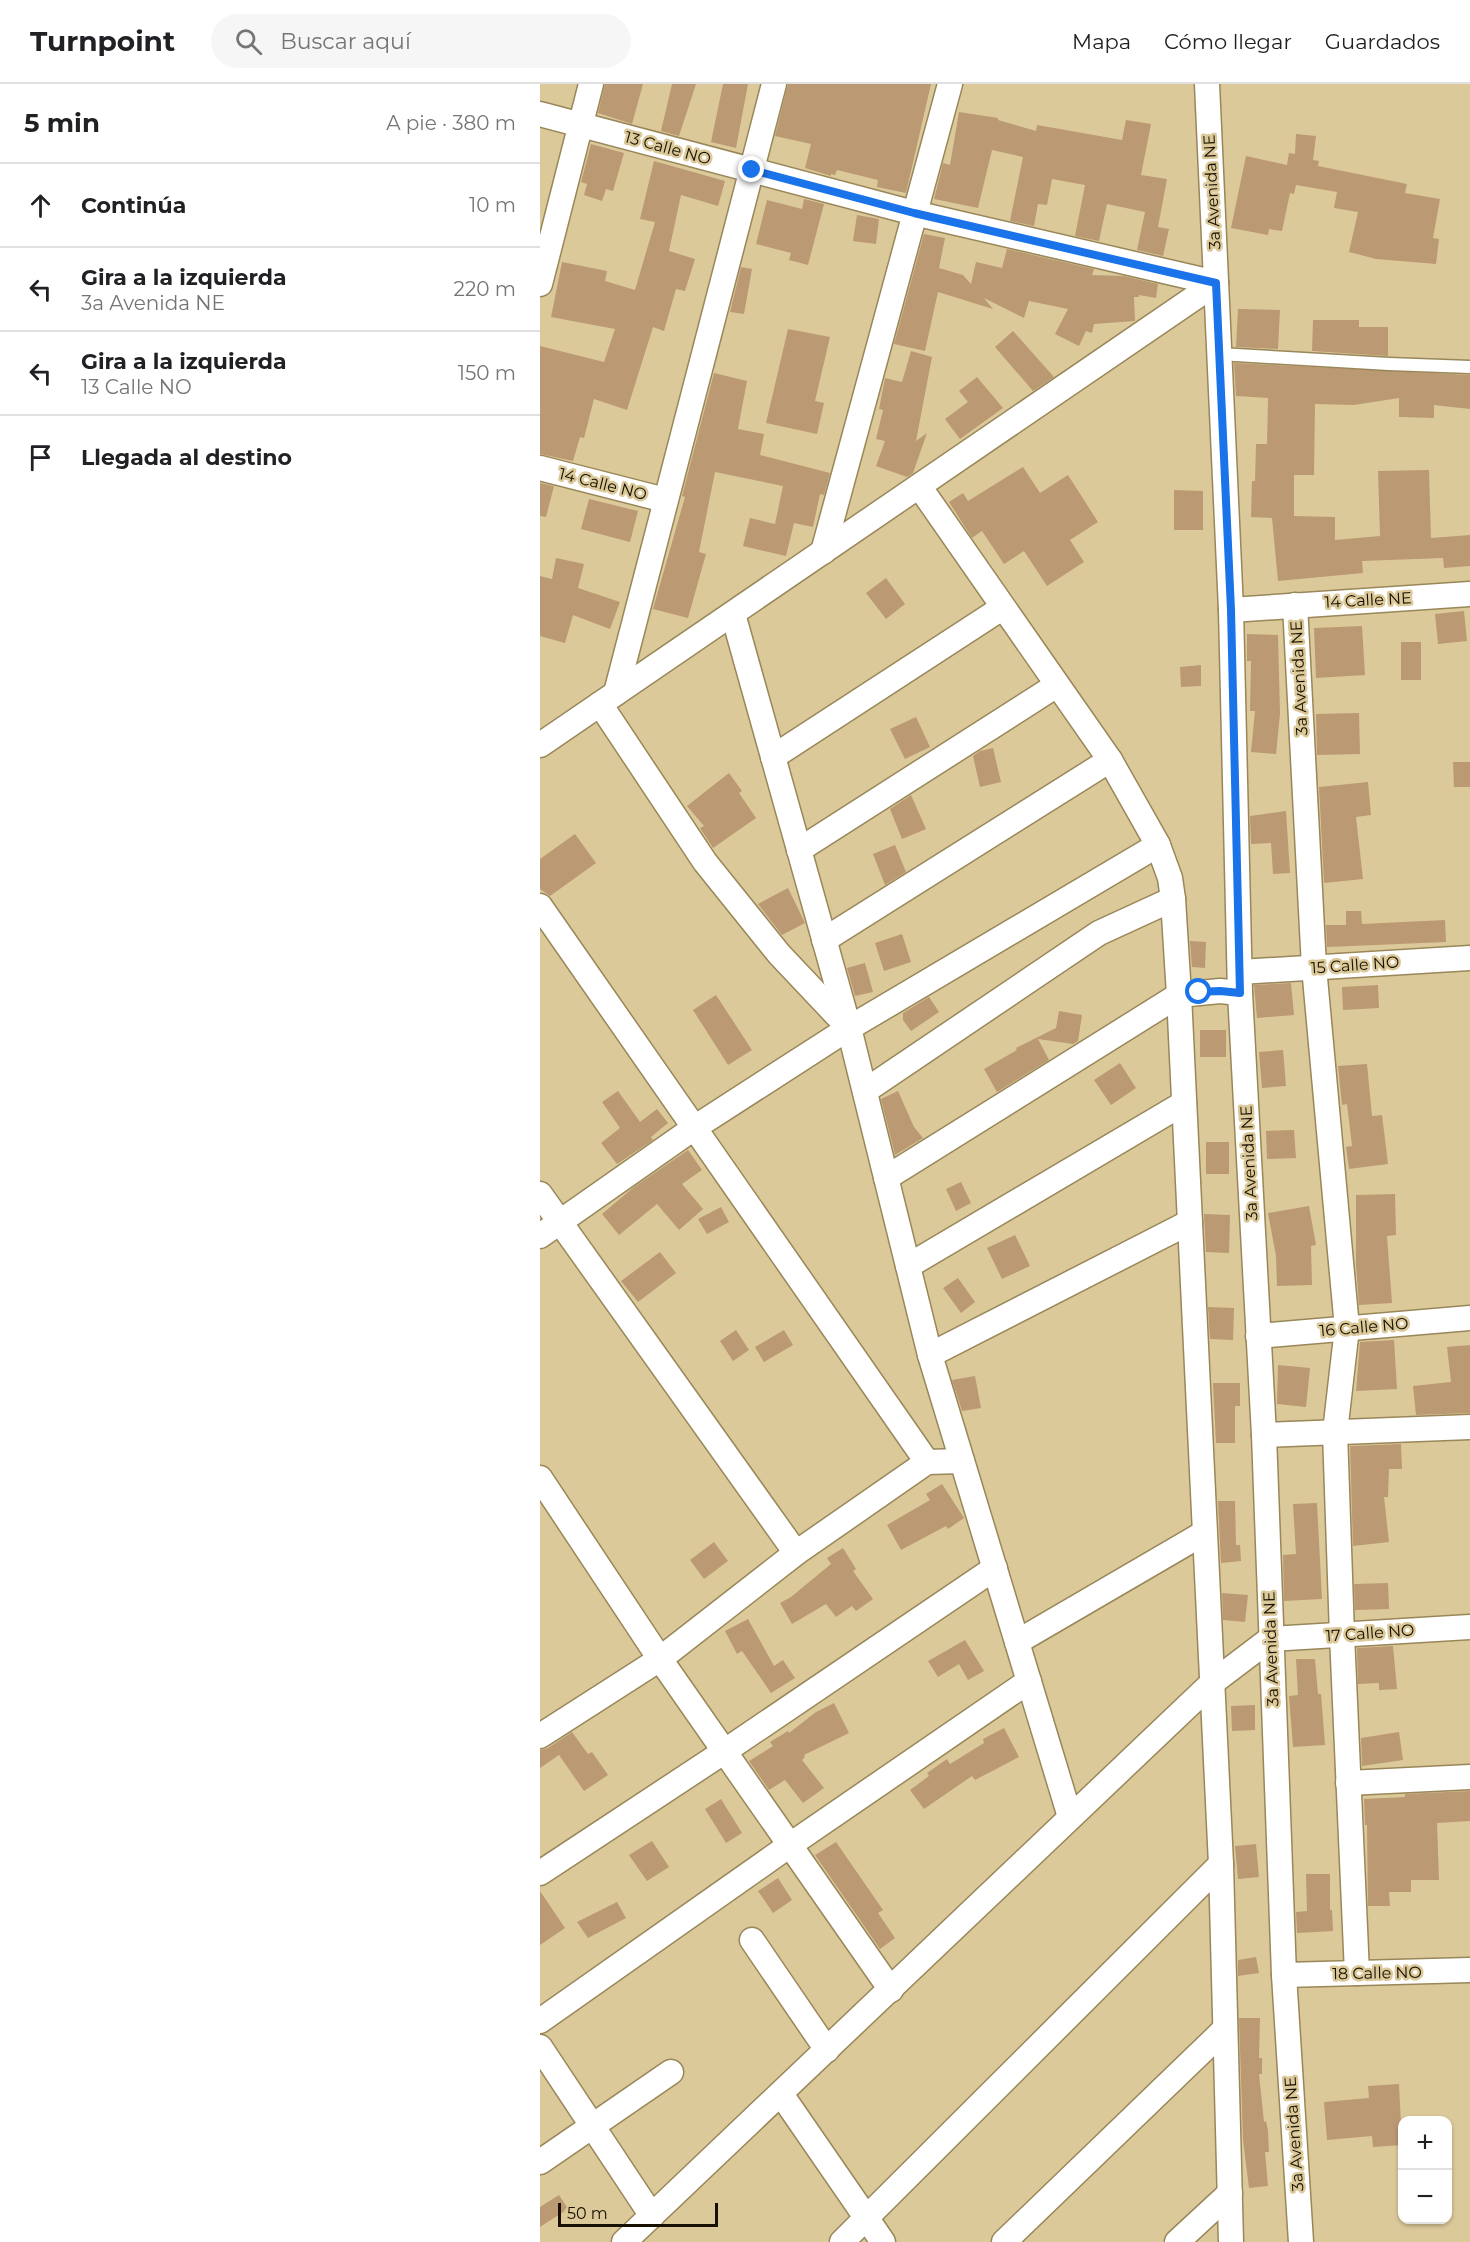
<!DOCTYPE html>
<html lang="es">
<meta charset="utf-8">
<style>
:root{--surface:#fff;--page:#f6f6f6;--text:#202124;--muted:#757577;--line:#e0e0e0}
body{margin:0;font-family:Montserrat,sans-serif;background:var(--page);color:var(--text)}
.controls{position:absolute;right:18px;bottom:18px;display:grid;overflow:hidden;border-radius:12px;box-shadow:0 2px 4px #0004}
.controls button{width:54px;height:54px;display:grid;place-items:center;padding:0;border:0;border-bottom:2px solid var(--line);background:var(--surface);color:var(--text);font:30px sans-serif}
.scale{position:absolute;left:18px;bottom:15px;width:160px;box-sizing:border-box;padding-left:6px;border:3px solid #171001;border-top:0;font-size:16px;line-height:21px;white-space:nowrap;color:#171001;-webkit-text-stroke:4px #dcc99a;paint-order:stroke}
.stop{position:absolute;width:18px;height:18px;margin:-14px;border:4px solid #1a73e8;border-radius:50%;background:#fff}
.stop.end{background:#1a73e8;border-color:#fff;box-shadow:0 2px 6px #0008}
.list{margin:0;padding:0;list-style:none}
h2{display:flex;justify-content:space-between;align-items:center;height:78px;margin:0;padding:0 24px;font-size:26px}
h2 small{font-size:20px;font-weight:400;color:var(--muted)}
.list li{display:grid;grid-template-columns:39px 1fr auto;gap:18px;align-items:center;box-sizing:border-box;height:84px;padding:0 24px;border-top:2px solid var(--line)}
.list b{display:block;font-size:22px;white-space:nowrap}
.list p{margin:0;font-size:20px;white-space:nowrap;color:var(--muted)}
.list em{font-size:20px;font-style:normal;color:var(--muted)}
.icon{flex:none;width:33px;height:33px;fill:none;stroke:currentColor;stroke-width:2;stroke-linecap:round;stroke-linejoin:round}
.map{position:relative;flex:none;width:930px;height:2158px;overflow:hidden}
header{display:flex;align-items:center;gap:36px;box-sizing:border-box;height:84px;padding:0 30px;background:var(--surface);border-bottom:2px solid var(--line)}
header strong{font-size:28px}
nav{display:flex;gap:33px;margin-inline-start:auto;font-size:21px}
.search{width:420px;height:54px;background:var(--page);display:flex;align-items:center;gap:15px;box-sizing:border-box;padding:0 21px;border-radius:33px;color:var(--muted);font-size:22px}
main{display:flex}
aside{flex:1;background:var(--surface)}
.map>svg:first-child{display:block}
.building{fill:#bb9973}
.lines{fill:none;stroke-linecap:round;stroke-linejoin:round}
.lane-casing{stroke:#998759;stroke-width:15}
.street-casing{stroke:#998759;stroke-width:27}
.lane{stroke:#fff;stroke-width:12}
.street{stroke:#fff;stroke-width:24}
.route{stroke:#1a73e8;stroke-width:8}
.labels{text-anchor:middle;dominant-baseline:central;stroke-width:5;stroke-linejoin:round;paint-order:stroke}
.street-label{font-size:16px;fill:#171001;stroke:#dcc99a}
</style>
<header>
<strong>Turnpoint</strong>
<div class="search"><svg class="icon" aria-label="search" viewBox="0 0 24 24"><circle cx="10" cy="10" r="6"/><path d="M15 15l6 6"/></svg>Buscar aquí</div>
<nav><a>Mapa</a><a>Cómo llegar</a><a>Guardados</a></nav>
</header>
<main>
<aside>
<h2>5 min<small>A pie · 380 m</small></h2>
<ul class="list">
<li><svg class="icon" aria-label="ahead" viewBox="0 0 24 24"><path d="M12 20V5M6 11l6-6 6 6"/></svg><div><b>Continúa</b></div><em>10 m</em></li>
<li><svg class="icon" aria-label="left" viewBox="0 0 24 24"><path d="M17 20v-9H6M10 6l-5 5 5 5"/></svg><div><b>Gira a la izquierda</b><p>3a Avenida NE</p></div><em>220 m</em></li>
<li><svg class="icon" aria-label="left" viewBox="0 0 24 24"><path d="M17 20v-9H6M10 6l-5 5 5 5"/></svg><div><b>Gira a la izquierda</b><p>13 Calle NO</p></div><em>150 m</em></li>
<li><svg class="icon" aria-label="arrive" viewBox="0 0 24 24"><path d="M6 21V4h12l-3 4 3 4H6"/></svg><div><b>Llegada al destino</b></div></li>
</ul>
</aside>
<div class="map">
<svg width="930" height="2158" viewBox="0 0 930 2158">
<rect width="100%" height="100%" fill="#dcc99a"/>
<g class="building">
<polygon points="65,0 103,0 92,40 58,29"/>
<polygon points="132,0 156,0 139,52 121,47"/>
<polygon points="183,0 208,0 196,64 171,58"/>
<polygon points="248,0 391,0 366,109 337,103 338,96 297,86 295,91 291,90 291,92 265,84 271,60 235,52"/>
<polygon points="419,28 458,34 458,36 496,47 497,41 582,56 586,36 611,40 601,91 627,95 618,143 629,145 623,172 597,166 605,128 567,120 559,157 535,152 545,101 512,95 507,121 498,120 494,142 470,137 483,73 452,66 438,124 394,115 403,79 410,81"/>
<polygon points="756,50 776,52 773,76 779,77 778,82 867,100 865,109 900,115 893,154 899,155 896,180 836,175 809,168 818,128 794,124 797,108 756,101 754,110 750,109 742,147 729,145 728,151 691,144 706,72 747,81 749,69 755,70"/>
<polygon points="51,60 84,69 73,107 66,105 62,117 44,111 47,100 41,98"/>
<polygon points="114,77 185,97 178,122 141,111 129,167 155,175 145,207 136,205 124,247 113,243 87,326 54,315 44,354 40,353 33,377 0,370 0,262 64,278 75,245 11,233 22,178 67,187 65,197 95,206 115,138 100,135"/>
<polygon points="264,115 284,120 268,181 249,176 251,169 216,160 227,116 262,125"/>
<polygon points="317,131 339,135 336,160 313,157"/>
<polygon points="384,150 405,154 399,184 423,191 431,200 436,178 462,184 467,165 554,185 552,191 584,192 618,200 616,214 599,211 599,213 594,213 595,237 554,240 552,249 546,247 539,262 515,250 528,225 489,217 484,234 444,214 453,225 398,208 385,267 354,260"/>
<polygon points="201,183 212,185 204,230 190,228"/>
<polygon points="698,225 740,226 738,265 696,263"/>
<polygon points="773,236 819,236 819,243 848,243 848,272 772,267"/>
<polygon points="248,245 290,253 275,317 284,319 277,350 226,339"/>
<polygon points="473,247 514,293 493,307 455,263"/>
<polygon points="371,267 392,273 376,357 387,349 373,389 367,393 336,382 345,357 336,355 343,326 339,325 345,294 362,298"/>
<polygon points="694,279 930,291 930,325 894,321 894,334 859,333 859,314 814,321 775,320 774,391 754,391 754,432 795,433 795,456 840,452 838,387 889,386 891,454 930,451 930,482 904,484 903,474 822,477 823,489 738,497 732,434 711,433 712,397 715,397 716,360 727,360 728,314 696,312"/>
<polygon points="174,289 207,297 198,345 224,350 220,371 290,389 284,411 280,410 273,443 254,439 246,472 203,462 210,434 235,440 243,402 175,388 159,468 166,470 148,534 113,525 145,413 142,412"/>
<polygon points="437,293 463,324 420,355 405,335 428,318 419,307"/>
<polygon points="483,383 500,409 528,391 558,438 530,456 544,478 507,502 484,467 464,480 442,447 432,454 409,418 423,409 428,417"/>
<polygon points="0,399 14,402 6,433 0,432"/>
<polygon points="634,406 663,407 663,446 634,446"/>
<polygon points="49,415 98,427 90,458 41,445"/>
<polygon points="16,474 44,480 38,504 80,518 70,545 33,531 25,559 0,552 0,492 12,495"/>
<polygon points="346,494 365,520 346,535 326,509"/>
<polygon points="924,527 927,557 898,560 895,530"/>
<polygon points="822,542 825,591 776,594 774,544"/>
<polygon points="707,550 738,551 740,630 736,670 711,668 715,627 710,627 711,577 707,577"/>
<rect x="861" y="558" width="20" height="38"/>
<polygon points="661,581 661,602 641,603 640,583"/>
<polygon points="819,629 820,670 777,671 776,630"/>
<polygon points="376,633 390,663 365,675 350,645"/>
<polygon points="453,664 461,698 440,703 433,672 440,667"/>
<polygon points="913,678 930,678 930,703 914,703"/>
<polygon points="189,689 202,707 199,709 216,734 173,764 160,744 164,742 147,722"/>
<polygon points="828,698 831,731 816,733 823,795 784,799 779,703"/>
<polygon points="371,711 386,745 362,755 350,725"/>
<polygon points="746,727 750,789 733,790 731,759 711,760 710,732"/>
<polygon points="35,750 56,779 10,812 0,805 0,775"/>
<polygon points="355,761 366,788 345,801 333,770"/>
<polygon points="248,804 265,839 242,851 218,820"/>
<polygon points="806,827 821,827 822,840 905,836 906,858 787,863 786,841 806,841"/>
<polygon points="362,850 371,878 344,887 335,859"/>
<polygon points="650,857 666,858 665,884 652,883"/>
<polygon points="325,879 333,908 315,912 307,884"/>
<polygon points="751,899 754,931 717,934 714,901"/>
<polygon points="838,901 839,924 803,926 802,903"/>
<polygon points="176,911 212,966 188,981 153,926"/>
<polygon points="389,913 399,928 371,947 363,936 363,929"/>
<polygon points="519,927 542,931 538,957 533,960 498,955 509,976 457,1008 444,985 477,966 476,964 516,944"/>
<rect x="660" y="946" width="26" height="27"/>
<polygon points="743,966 746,1002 722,1004 719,968"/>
<polygon points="580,979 596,1004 571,1021 554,996"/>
<polygon points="827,980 832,1032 842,1031 848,1080 809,1085 806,1063 812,1062 807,1020 802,1021 798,982"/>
<polygon points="78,1007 100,1038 117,1025 128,1039 111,1053 113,1056 77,1080 61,1059 80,1044 62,1018"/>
<polygon points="358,1007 374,1043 383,1054 355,1071 341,1015"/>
<polygon points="754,1046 756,1074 727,1075 726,1047"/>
<rect x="666" y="1058" width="23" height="32"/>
<polygon points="148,1066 162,1086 142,1100 163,1125 139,1146 117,1120 79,1151 62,1130 94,1103"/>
<polygon points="421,1098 431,1119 416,1127 406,1105"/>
<polygon points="855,1110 856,1151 847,1152 852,1219 819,1221 816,1181 816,1111"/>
<polygon points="769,1122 776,1161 771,1162 772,1201 737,1202 736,1172 728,1129"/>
<polygon points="181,1123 189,1138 167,1150 158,1135"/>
<polygon points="664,1130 690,1131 689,1169 666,1168"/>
<polygon points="475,1151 490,1182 462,1195 447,1164"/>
<polygon points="120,1168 136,1189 98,1218 81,1197"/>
<polygon points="418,1194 435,1218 421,1229 403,1204"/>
<polygon points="668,1223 694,1224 693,1256 670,1255"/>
<polygon points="196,1246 209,1266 193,1277 180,1257"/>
<polygon points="244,1246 253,1261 224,1278 215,1263"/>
<polygon points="854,1256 857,1305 816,1307 820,1258"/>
<polygon points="930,1261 930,1329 876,1331 873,1302 911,1298 907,1263"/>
<polygon points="738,1281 770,1284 766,1323 737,1320"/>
<polygon points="435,1292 441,1324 422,1327 412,1296"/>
<polygon points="673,1299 700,1299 700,1322 695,1322 695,1359 676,1359"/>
<polygon points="861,1360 862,1385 849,1385 848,1413 844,1413 849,1458 813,1462 810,1362"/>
<polygon points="402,1400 424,1434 408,1445 406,1442 361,1466 347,1441 390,1416 386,1410"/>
<polygon points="678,1417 695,1417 696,1461 700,1461 701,1477 681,1479"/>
<polygon points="777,1419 782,1515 744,1517 743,1471 756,1470 753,1420"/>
<polygon points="174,1458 188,1477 164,1495 150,1476"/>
<polygon points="303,1464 316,1485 313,1487 333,1515 316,1527 312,1522 296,1533 286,1520 252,1540 240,1519 251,1513 291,1480 287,1474"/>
<polygon points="848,1499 849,1525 815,1526 814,1500"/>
<polygon points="682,1509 708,1511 705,1538 683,1536"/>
<polygon points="208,1535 234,1582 243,1576 255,1594 231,1609 202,1567 197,1570 185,1547"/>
<polygon points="425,1556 444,1587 428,1596 419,1580 398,1593 388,1577"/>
<polygon points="853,1562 857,1605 839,1606 839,1599 818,1600 817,1564"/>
<polygon points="756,1575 775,1575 778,1610 781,1610 785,1661 753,1663 749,1612 758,1611"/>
<polygon points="294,1619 309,1649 264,1671 265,1673 262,1676 284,1704 263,1719 245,1696 229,1706 209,1677 233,1662 230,1658 248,1647 249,1649 276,1628"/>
<polygon points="715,1621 715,1646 692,1647 691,1622"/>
<polygon points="464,1644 479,1673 435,1696 432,1692 384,1725 370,1706 389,1692 387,1689 407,1675 410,1680 444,1659 443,1655"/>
<polygon points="32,1648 48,1670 52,1668 68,1691 44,1707 19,1671 0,1684 0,1666 8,1664"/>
<polygon points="859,1648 863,1676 822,1682 821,1654"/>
<polygon points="930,1707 930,1737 897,1739 899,1796 871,1796 871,1808 849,1808 850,1822 828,1822 827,1741 825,1741 824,1715 865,1713 865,1710"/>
<polygon points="181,1715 202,1749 186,1759 165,1725"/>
<polygon points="112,1757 129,1783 107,1797 89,1771"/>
<polygon points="296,1758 343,1826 338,1829 355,1854 340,1865 275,1771"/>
<polygon points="716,1760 719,1793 698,1795 695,1762"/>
<polygon points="766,1790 790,1790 790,1826 792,1826 793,1847 757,1849 756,1828 767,1827"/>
<polygon points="238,1794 252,1816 233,1829 218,1807"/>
<polygon points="0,1807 25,1844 0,1861"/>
<polygon points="77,1818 86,1834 48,1854 37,1838"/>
<polygon points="716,1873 719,1889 698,1892 698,1876"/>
<polygon points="699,1934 720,1934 719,1974 722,1974 722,1990 719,1990 724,2038 726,2037 728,2047 729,2068 725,2068 728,2102 709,2104 703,2056"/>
<polygon points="859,2000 862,2061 833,2063 832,2052 787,2056 784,2018 829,2014 828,2002"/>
<polygon points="19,2111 28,2125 0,2143 0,2123"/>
</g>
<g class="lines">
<defs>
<polyline id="lane" points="679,270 849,280 930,283"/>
<g id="street">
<polyline points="667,0 691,526 700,909 724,1351 744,1891 761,2158"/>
<polyline points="0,30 374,129 676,199"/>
<polyline points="0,200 51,0"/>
<polyline points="0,384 125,416"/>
<polyline points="379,402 570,676 618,761 630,794 633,815 639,911 681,1780 691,2158"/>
<polyline points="283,468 410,0"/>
<polyline points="755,521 774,883 807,1244 795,1348 802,1551 817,1889"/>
<polyline points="691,526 930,510"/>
<polyline points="193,530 309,944 390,1271 530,1733"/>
<polyline points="76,609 234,0"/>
<polyline points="60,620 165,778 239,870 307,942"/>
<polyline points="0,661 676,199"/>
<polyline points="233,673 462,524"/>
<polyline points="259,766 517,601"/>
<polyline points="0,822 387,1378"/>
<polyline points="284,856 570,676"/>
<polyline points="700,888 930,874"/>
<polyline points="325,1007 559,849 633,815"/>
<polyline points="346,1094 639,911 680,907 700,909"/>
<polyline points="0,1110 256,1469"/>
<polyline points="0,1152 154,1044 309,944 618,761"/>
<polyline points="368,1182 644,1019"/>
<polyline points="718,1252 930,1234"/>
<polyline points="390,1271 650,1138"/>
<polyline points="724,1351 930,1343"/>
<polyline points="0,1394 120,1575 351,1906"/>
<polyline points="477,1558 664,1449"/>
<polyline points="0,1652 120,1575 256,1469 387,1378 422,1377"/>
<polyline points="808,1699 930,1693"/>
<polyline points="0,1789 185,1667 455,1484"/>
<polyline points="212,1856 287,1966"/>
<polyline points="744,1891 930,1886"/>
<polyline points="0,1937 250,1761 489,1597"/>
<polyline points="0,1963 112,2132"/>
<polyline points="241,2010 343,2158"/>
<polyline points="0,2078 131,1988"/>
<polyline points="84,2158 672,1599 730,1555 930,1543"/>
<polyline points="302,2158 681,1780"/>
<polyline points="464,2158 685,1945"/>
<polyline points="637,2158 690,2109"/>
</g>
</defs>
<use href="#lane" class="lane-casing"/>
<use href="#street" class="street-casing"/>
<use href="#lane" class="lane"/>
<use href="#street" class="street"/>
</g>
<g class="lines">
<polyline class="route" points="212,86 374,129 676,199 691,526 700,909 680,907 659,908"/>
</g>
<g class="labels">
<g class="street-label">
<text transform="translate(128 64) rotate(15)">13 Calle NO</text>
<text transform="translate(672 108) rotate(-93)">3a Avenida NE</text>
<text transform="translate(63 400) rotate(14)">14 Calle NO</text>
<text transform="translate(828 516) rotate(-3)">14 Calle NE</text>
<text transform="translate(759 594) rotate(-93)">3a Avenida NE</text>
<text transform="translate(815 881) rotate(-4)">15 Calle NO</text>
<text transform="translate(709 1079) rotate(-93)">3a Avenida NE</text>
<text transform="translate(824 1243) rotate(-5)">16 Calle NO</text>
<text transform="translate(830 1549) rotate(-4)">17 Calle NO</text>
<text transform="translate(731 1565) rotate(-92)">3a Avenida NE</text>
<text transform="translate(837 1889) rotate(-1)">18 Calle NO</text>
<text transform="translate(754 2050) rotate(-94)">3a Avenida NE</text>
</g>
</g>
</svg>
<div class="controls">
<button>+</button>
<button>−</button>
</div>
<div class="scale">50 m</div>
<div class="stop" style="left:659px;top:908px"></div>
<div class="stop end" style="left:212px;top:86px"></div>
</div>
</main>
